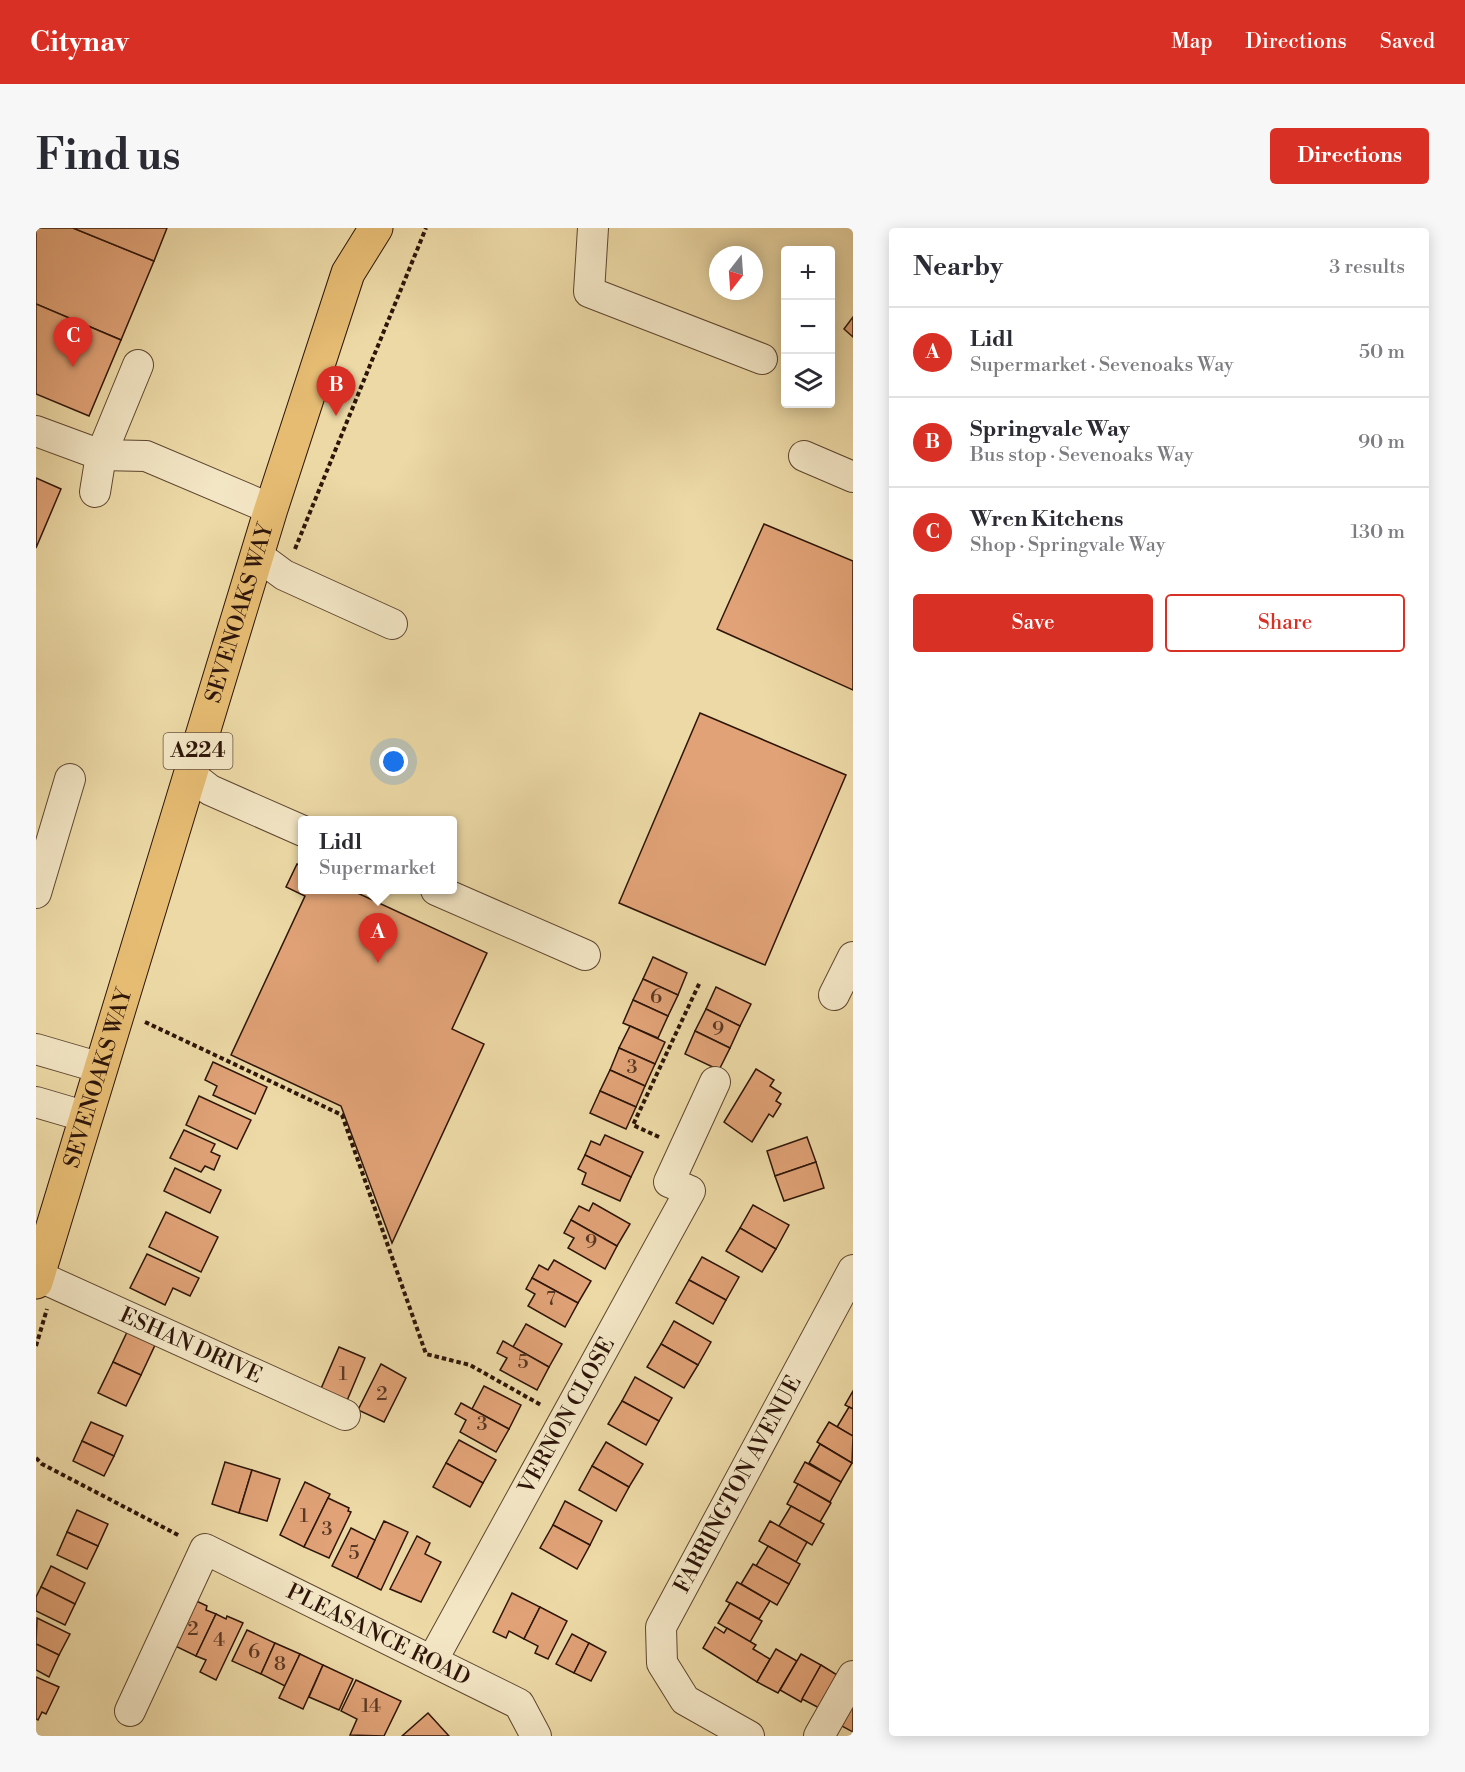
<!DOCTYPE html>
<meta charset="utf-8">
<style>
:root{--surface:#fff;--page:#f7f7f7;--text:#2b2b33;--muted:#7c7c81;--line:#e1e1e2;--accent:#d93025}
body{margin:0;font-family:"Libre Bodoni",serif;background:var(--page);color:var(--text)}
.controls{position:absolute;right:18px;top:18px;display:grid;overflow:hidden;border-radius:6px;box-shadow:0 3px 15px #0003}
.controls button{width:54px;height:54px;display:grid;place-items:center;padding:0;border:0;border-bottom:2px solid var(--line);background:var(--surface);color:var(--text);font:30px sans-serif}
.compass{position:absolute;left:673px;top:18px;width:54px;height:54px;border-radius:50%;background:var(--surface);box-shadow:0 3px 15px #0003;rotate:197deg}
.you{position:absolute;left:358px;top:534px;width:21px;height:21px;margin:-15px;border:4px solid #fff;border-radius:50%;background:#1a73e8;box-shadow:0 0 0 9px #1a73e833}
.badge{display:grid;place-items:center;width:39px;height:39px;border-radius:50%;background:var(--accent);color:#fff;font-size:20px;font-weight:700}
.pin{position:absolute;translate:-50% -50px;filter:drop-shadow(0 2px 3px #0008)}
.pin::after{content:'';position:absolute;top:32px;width:21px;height:18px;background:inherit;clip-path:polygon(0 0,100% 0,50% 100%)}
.popup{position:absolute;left:262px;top:588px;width:159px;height:78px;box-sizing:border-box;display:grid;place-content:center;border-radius:6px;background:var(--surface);filter:drop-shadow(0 2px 4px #0005);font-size:20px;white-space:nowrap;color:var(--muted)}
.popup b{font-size:22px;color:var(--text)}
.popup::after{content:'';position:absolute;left:50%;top:100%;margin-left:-12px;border:12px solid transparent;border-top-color:var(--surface)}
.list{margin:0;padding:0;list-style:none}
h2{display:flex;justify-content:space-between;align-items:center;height:78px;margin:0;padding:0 24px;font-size:26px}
h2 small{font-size:20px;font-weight:400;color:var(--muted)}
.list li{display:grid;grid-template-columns:39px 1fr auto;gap:18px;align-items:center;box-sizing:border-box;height:90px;padding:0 24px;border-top:2px solid var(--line)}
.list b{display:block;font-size:22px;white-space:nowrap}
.list p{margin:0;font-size:20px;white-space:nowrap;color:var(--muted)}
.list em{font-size:20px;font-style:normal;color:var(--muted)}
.actions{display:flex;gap:12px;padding:18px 24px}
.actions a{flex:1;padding:14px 0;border:2px solid var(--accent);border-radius:6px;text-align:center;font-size:21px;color:var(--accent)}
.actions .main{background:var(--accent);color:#fff}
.icon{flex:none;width:33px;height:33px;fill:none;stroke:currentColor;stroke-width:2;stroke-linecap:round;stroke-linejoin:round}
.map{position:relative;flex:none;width:817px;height:1508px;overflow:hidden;border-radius:6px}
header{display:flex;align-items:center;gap:36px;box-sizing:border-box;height:84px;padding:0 30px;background:var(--accent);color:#fff}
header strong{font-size:28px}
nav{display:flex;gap:33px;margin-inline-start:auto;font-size:21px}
.intro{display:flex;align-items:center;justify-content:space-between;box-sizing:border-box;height:144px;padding:0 36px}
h1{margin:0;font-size:42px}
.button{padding:15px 27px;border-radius:6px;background:var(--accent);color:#fff;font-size:21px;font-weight:700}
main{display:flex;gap:36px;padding:0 36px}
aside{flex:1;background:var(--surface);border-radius:6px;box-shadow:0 3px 15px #0003}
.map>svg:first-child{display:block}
.building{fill:#e0a276;stroke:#2e1509;stroke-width:1.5}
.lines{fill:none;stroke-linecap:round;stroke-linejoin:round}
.minor-casing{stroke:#5e4630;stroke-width:32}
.major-casing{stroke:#2e1509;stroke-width:35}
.path{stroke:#2e1509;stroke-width:4;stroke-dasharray:4.5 3;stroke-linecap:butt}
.minor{stroke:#f3e6c5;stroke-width:30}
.major{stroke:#e6bc73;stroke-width:33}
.labels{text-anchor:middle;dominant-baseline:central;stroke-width:4.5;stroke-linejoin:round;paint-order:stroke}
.number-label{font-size:20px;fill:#5a3824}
.shield{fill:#f3e6c5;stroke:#695441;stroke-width:1.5}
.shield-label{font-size:21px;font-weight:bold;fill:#2e1509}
.street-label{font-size:22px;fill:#2e1509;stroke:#f3e6c5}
</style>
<header>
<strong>Citynav</strong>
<nav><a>Map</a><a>Directions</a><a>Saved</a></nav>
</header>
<div class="intro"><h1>Find us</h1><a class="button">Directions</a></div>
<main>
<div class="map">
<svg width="817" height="1508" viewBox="0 0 817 1508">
<rect width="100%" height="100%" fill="#ecd9a6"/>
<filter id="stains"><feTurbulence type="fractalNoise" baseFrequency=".00333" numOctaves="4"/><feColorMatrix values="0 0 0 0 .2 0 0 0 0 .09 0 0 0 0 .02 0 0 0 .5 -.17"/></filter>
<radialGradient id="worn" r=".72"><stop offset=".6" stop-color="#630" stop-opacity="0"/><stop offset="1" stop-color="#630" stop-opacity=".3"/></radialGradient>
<g class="building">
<polygon points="0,0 37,0 118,33 85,112 0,76"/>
<polygon points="37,0 131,0 118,33"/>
<polygon points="0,76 85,112 53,188 0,166"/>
<polygon points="817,89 817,109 808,101"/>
<polygon points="0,250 25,261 0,320"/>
<polygon points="728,296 817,333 817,462 681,401"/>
<polygon points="664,485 810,547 729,737 583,675"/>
<polygon points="261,636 267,639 267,662 315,662 451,725 416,801 448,816 356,1015 305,878 195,827 269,668 250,659"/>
<polygon points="617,729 651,745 642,767 607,751"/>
<polygon points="607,751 642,767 632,788 597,772"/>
<polygon points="680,759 715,776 704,798 670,781"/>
<polygon points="597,772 632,788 622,810 587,795"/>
<polygon points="670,781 704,798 694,820 659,803"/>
<polygon points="594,798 629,814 619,836 583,820"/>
<polygon points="659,803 694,820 683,842 649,826"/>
<polygon points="583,820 619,836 609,858 574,842"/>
<polygon points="177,834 231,859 219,886 177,867 181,858 169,852"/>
<polygon points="720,841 738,852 734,858 745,865 740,873 745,876 737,889 733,886 716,914 688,894"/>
<polygon points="574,842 609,858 600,879 564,863"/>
<polygon points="564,863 600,879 590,901 554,885"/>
<polygon points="163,868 215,892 201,921 150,897"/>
<polygon points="148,902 179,916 175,924 184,928 178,942 169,938 165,944 134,930"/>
<polygon points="569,907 607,924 595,949 549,927 555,913 564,917"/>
<polygon points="771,909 780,934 739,948 731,923"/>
<polygon points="549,927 595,949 584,973 546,956 550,945 542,941"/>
<polygon points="780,934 788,960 748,973 739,948"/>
<polygon points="139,940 185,962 174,985 128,963"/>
<polygon points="557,975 594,996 581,1018 535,992 543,978 553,983"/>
<polygon points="717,977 753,997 740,1021 704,1000"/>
<polygon points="130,984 182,1009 165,1044 113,1019"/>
<polygon points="535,992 581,1018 569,1041 532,1020 538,1010 528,1005"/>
<polygon points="704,1000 740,1021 726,1044 690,1023"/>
<polygon points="111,1026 163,1050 154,1068 137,1060 129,1077 94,1060"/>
<polygon points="666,1029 703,1049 690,1072 653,1052"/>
<polygon points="518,1032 555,1053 542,1075 496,1050 503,1037 512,1042"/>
<polygon points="496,1050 542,1075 529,1099 492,1078 499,1066 490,1061"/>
<polygon points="653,1052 690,1072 677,1096 640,1075"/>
<polygon points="638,1093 675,1114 662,1137 625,1116"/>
<polygon points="490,1096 526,1116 513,1139 477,1119"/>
<polygon points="92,1102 120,1115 105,1147 77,1134"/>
<polygon points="467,1113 513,1139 501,1162 464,1142 471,1130 461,1125"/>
<polygon points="625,1116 662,1137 648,1160 611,1139"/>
<polygon points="303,1119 329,1130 310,1175 284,1163"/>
<polygon points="77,1134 105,1147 90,1178 62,1165"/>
<polygon points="345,1136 370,1150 348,1194 322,1182"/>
<polygon points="599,1149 636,1170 623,1193 586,1173"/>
<polygon points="448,1158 485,1177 473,1201 436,1181"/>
<polygon points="817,1163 817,1181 809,1177"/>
<polygon points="586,1173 623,1193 610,1217 572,1196"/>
<polygon points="425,1175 473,1201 460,1224 424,1204 430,1192 419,1186"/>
<polygon points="813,1179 817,1181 817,1208 801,1199"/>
<polygon points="55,1194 87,1208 78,1228 46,1213"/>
<polygon points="793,1194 817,1208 816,1235 781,1214"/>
<polygon points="423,1212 460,1232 447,1255 410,1235"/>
<polygon points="46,1213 78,1228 68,1248 37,1233"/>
<polygon points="570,1214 607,1236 593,1259 556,1238"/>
<polygon points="784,1216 816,1235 805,1254 773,1235"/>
<polygon points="189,1234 216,1242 203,1285 176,1276"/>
<polygon points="769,1234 805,1254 794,1274 758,1254"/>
<polygon points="410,1235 447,1255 434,1279 397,1259"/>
<polygon points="556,1238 593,1259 580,1283 543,1262"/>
<polygon points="216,1242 244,1251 231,1293 203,1285"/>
<polygon points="269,1254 294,1266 268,1319 244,1307"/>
<polygon points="762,1256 795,1275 784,1294 751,1276"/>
<polygon points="292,1270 313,1280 312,1283 315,1284 293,1330 268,1319"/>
<polygon points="529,1273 566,1293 554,1317 517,1297"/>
<polygon points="755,1278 788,1296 776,1317 743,1298"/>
<polygon points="41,1282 72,1296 62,1318 31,1304"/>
<polygon points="348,1293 372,1304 345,1362 321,1350"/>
<polygon points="734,1293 771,1314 760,1334 723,1313"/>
<polygon points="517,1297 554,1317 541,1341 504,1320"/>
<polygon points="315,1300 339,1312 321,1350 296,1338"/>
<polygon points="31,1304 62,1318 51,1341 21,1327"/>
<polygon points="381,1308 394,1315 389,1326 405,1334 385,1374 354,1361"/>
<polygon points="732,1318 764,1336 753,1356 720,1338"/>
<polygon points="717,1336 753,1356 741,1377 705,1356"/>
<polygon points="15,1338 49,1355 39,1376 5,1359"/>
<polygon points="701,1354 734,1373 723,1391 690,1373"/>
<polygon points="5,1359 39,1376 29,1397 0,1383 0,1369"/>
<polygon points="476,1365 504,1379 488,1411 473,1403 470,1410 457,1404"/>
<polygon points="156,1371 171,1378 170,1382 180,1386 160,1428 135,1416"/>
<polygon points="694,1375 726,1393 714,1414 682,1395"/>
<polygon points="504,1379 531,1393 512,1431 499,1425 502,1418 488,1411"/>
<polygon points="180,1386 190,1391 191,1388 207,1395 180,1452 164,1444 170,1432 160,1428"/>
<polygon points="1,1390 34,1406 23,1427 0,1416"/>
<polygon points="679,1399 688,1405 691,1400 720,1417 717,1421 734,1431 721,1454 667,1420"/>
<polygon points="211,1402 239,1415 225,1446 196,1433"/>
<polygon points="536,1406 553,1415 538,1445 520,1436"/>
<polygon points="239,1415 264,1426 249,1458 225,1446"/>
<polygon points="553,1415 570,1424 555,1453 538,1445"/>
<polygon points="0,1416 23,1427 13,1449 0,1442"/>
<polygon points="740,1421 761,1433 742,1465 721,1454"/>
<polygon points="264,1426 287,1437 267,1481 243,1470"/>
<polygon points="765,1426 785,1437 765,1474 744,1462"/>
<polygon points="287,1437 317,1451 303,1482 273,1469"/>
<polygon points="785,1437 806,1450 787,1482 766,1471"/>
<polygon points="0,1449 23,1459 10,1486 6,1484 2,1492 0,1491"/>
<polygon points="320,1452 365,1473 348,1508 314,1507 321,1491 305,1483"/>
<polygon points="817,1470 817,1504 802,1496"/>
<polygon points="392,1485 413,1508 366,1508"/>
</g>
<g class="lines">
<defs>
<g id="minor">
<polyline points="557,0 553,64 726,131"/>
<polyline points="0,203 65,227 110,228 235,281"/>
<polyline points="768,228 817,249"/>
<polyline points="59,264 65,227 102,137"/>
<polyline points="221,327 248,347 356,396"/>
<polyline points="155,547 174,562 267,603"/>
<polyline points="400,662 549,727"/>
<polyline points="0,665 34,551"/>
<polyline points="798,767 817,729"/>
<polyline points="0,821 65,840"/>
<polyline points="0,874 51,889"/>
<path id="s1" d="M2 1048 309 1187"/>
<path id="s2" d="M396 1433 654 963 633 954 679 854"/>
<path id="s3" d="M94 1483 169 1321 483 1476 500 1508"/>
<path id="s4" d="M713 1508 649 1472 626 1435 625 1399 817 1042"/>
<polyline points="783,1508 817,1448"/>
</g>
<g id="major">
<path id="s5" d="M0 1054 235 281 312 45 340 0"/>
</g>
</defs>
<use href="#minor" class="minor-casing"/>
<use href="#major" class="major-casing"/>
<g class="path">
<polyline points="259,321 390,0"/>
<polyline points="109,794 306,887 390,1126 434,1137 505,1177"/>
<polyline points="623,909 597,897 664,754"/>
<polyline points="0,1118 11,1081"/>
<polyline points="0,1230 6,1236 144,1308"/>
</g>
<use href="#minor" class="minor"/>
<use href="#major" class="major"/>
</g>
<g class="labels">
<g class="number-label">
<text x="620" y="769">6</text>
<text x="682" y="801">9</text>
<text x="596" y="839">3</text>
<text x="555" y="1014">9</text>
<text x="515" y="1071">7</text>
<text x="487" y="1134">5</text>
<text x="307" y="1146">1</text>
<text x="346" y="1166">2</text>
<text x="446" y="1196">3</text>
<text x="268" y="1288">1</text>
<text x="291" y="1301">3</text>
<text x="318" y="1325">5</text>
<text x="157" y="1401">2</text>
<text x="183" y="1412">4</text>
<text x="218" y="1424">6</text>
<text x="244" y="1436">8</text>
<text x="335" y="1478">14</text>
</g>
<rect class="shield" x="127.5" y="505" width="69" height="36" rx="4.5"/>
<g class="shield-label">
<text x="162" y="523">A224</text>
</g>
<g class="street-label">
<text stroke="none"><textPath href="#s5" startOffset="699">SEVENOAKS WAY</textPath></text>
<text stroke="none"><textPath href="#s5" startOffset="213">SEVENOAKS WAY</textPath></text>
<text stroke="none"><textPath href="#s1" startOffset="168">ESHAN DRIVE</textPath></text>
<text stroke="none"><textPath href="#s2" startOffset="280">VERNON CLOSE</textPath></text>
<text stroke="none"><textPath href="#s4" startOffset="315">FARRINGTON AVENUE</textPath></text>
<text stroke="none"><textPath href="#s3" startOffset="372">PLEASANCE ROAD</textPath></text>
</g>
</g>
<rect width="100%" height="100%" filter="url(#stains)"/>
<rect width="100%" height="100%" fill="url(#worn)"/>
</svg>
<div class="controls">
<button>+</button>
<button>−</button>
<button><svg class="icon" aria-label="layers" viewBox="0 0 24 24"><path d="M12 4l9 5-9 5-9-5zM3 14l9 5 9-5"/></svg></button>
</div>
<svg class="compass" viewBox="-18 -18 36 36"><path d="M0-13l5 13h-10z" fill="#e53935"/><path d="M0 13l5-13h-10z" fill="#7c7c81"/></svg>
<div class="you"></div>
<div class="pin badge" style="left:342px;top:735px">A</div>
<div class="popup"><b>Lidl</b>Supermarket</div>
<div class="pin badge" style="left:300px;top:188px">B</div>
<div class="pin badge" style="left:37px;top:139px">C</div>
</div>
<aside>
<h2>Nearby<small>3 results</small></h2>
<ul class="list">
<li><span class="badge">A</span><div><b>Lidl</b><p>Supermarket · Sevenoaks Way</p></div><em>50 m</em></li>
<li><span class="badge">B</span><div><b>Springvale Way</b><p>Bus stop · Sevenoaks Way</p></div><em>90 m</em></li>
<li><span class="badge">C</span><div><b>Wren Kitchens</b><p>Shop · Springvale Way</p></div><em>130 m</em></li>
</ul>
<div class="actions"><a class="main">Save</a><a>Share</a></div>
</aside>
</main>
